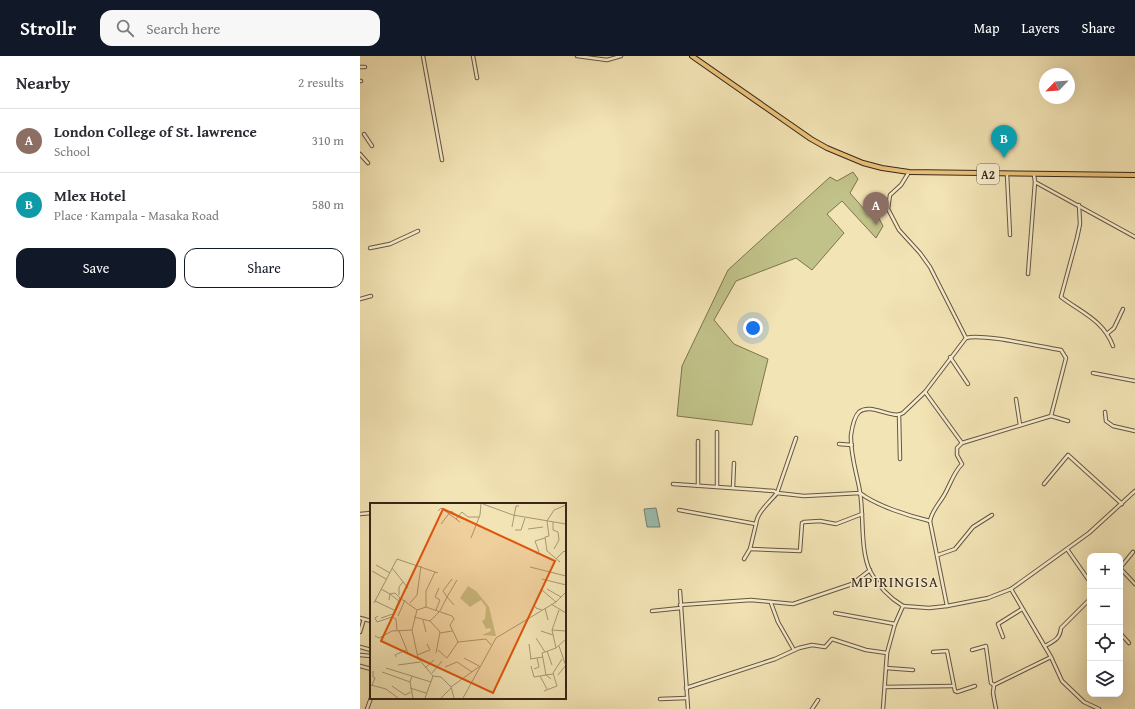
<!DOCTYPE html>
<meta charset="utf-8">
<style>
:root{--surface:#fff;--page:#f7f7f7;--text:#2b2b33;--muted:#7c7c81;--line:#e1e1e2;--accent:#111827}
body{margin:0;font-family:"Gentium Book Plus",serif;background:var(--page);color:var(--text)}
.controls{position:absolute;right:12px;bottom:12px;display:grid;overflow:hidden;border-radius:8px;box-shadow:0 4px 16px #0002}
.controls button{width:36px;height:36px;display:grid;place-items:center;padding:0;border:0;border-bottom:1px solid var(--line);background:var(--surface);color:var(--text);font:20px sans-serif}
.compass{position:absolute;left:679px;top:12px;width:36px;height:36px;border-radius:50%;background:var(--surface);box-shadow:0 4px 16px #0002;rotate:245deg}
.you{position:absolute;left:393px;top:272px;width:14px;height:14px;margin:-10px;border:3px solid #fff;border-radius:50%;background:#1a73e8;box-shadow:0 0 0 6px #1a73e833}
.badge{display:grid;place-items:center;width:26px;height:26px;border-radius:50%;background:var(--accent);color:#fff;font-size:13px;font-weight:700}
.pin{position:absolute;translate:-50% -33px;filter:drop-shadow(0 1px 2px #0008)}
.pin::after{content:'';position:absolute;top:21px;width:14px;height:12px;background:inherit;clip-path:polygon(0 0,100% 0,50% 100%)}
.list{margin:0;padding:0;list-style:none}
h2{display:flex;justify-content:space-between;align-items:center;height:52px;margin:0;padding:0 16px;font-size:17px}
h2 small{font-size:13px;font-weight:400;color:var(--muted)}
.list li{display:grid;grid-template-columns:26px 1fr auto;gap:12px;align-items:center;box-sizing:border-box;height:64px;padding:0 16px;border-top:1px solid var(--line)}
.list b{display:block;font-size:15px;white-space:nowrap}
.list p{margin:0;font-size:13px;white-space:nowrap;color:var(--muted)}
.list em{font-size:13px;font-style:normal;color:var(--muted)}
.actions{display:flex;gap:8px;padding:12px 16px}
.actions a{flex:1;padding:9px 0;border:1px solid var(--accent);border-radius:12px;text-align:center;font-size:14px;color:var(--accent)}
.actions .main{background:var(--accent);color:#fff}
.icon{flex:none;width:22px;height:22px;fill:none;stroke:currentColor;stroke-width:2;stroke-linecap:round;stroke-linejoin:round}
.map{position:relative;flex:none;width:775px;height:653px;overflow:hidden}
header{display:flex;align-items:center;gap:24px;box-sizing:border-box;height:56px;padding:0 20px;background:var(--accent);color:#fff}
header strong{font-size:19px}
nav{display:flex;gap:22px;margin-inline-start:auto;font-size:14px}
.search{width:280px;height:36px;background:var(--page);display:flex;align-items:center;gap:10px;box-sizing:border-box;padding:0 14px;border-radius:12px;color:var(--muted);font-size:15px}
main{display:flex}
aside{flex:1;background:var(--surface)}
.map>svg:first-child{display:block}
.green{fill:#c1c289;stroke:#7c7450}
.water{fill:#9cbeb3;stroke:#738175}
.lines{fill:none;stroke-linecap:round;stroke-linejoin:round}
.street-casing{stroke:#65563e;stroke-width:4.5}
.primary-casing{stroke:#362617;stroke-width:6}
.street{stroke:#f7edcf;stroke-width:2.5}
.primary{stroke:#eac27a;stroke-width:4}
.labels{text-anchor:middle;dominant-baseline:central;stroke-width:3;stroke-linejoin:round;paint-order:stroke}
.shield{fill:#f7edcf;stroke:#70624e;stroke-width:1}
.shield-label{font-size:12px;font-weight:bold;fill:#362617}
.quarter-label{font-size:15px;letter-spacing:1px;fill:#362617;stroke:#f7edcf}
.inset-road{fill:none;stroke:#a79876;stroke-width:1}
.view{fill:#df560d;fill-opacity:0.15;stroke:#df560d;stroke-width:2}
.inset-edge{fill:none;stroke:#362617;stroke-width:2}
</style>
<header>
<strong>Strollr</strong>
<div class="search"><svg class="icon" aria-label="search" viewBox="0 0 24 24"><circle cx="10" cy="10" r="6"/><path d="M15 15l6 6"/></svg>Search here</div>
<nav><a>Map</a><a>Layers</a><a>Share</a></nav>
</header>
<main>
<aside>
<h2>Nearby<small>2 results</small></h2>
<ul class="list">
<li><span class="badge" style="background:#8d6e63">A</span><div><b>London College of St. lawrence</b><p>School</p></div><em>310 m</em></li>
<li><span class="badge" style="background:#0f9aa8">B</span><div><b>Mlex Hotel</b><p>Place · Kampala - Masaka Road</p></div><em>580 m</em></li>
</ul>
<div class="actions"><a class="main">Save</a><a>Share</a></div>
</aside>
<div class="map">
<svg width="775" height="653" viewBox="0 0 775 653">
<rect width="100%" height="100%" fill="#f3e4b5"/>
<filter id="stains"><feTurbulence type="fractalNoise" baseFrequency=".005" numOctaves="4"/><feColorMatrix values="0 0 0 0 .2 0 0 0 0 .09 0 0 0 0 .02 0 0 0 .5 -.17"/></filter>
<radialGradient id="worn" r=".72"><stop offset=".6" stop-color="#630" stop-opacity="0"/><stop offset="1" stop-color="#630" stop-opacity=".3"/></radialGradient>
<polygon class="green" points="493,116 498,123 490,137 505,154 514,153 523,170 516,182 482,145 467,158 484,177 452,214 436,202 376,225 354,264 374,288 408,303 392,369 317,360 322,310 368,214 470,121 477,125"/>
<polygon class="water" points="296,452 300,471 287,471 284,453"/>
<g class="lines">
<defs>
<g id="street">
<polyline points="63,0 82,104"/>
<polyline points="113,0 117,22"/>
<polyline points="217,0 247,4 261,0"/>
<polyline points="0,11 5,11"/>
<polyline points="0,25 1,25"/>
<polyline points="4,78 12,90"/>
<polyline points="0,98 8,107"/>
<polyline points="647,118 650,179"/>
<polyline points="674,119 675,126 775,181"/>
<path d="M719 149 720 168 717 182 701 241C722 257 743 264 753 290"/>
<polyline points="10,192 30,188 58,175"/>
<polyline points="668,218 675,126"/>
<polyline points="0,243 11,240"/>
<polyline points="748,277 754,272 763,253"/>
<path d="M606 282C621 277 681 291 701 294L706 302 691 360"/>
<polyline points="590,301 608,328"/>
<polyline points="733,317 775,325"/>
<polyline points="565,336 602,387"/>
<polyline points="656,343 660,369"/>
<polyline points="745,356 746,365 753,370 775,375"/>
<polyline points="539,359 540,403"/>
<polyline points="338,385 338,430"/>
<polyline points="479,388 492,389"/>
<polyline points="313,428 414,435 417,437 436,382"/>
<polyline points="684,428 708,399 762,448"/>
<polyline points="357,431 357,376"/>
<polyline points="373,432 374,407"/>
<path d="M319 454 396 468C397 456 410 446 417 437L444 440 500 437C517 450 549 460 570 465"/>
<polyline points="0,458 11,457"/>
<polyline points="390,493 440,495 442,467 444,466 460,465 476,468 502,458"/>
<polyline points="707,493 730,526"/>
<polyline points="578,499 595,493 613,471 632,459"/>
<polyline points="384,503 390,493 396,468"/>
<polyline points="760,512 775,528"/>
<polyline points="760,512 773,496"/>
<polyline points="651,533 691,601 702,625 724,646 739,653"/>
<polyline points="320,535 328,653"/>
<polyline points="411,547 418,566 434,594"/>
<polyline points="320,549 391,544 433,548 492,528 510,514"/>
<polyline points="543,550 569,552 587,550 628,542 651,533 729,477 775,435"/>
<path d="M587 550 570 465C572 455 578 449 583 441 590 430 593 417 602 408L597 399V392L602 387 691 360 708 365"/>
<polyline points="292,555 321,552"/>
<polyline points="475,557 535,568"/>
<polyline points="0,562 11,565"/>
<polyline points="0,576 4,563"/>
<polyline points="760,577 769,587"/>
<polyline points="643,581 638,568 662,553"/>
<path d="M685 590C694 585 700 583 701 572L730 543"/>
<polyline points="0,591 11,594"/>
<polyline points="612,594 626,590 631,627 634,629"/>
<polyline points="573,596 587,595 595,635 597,636 615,630"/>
<polyline points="0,599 11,600"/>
<polyline points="0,610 11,613"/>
<polyline points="526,612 553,614"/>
<polyline points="525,631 593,630"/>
<polyline points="326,632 415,603 439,592 452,589 465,591 472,583 506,594 527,597"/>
<polyline points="300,643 327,642"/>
<polyline points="7,653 11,642"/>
<polyline points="452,653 458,644"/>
<path d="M523 653 527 597 535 568 543 550C528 541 518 530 510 515 500 494 504 460 500 436 497 418 490 398 491 379 492 372 494 361 499 356 511 346 532 364 543 357L565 336 606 282 570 211 560 197 539 174 528 153 530 139 541 129 549 116"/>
<polyline points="636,653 633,637 634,629 691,601"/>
</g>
<polyline id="primary" points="332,0 451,83 467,92 503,107 522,112 549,116 775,119"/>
</defs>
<use href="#street" class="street-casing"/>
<use href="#primary" class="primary-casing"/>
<use href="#street" class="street"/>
<use href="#primary" class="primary"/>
</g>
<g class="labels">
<rect class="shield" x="617" y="108" width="22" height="20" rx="3"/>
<g class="shield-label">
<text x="628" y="118">A2</text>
</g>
<g class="quarter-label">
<text x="535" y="525">MPIRINGISA</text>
</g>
</g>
<g transform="translate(10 447)">
<rect width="196" height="196" fill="#f3e4b5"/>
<path d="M98 83 106 88 119 104 126 133 112 132 121 128 120 125 116 126 112 118 115 116 116 104 111 97 100 104 90 95Z" fill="#c1c289"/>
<path class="inset-road" d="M113 1 143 12 196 21M68 8 71 5 90 19M86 16 92 9 98 14H109M183 19V27L188 29 189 37 184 46M71 21 81 8 88 13M142 24 146 3H149M158 26 173 24M145 27H151L155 15M101 35 110 12 111 1M166 51 169 49 165 38 175 35M186 56 194 48 196 50M190 59 177 48 175 34 179 33 177 18 184 7 196 2M6 62 20 70M160 64 196 73M22 65 38 85M2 68 16 76M172 76 196 82M11 86 20 91 25 90 30 95M177 86 191 94M29 92V84L33 79M19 97 20 91 29 98M5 98 24 107M4 100 27 56 68 70M40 100 47 92 51 63M181 101 196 110M84 102 77 94 87 77M56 104V88L65 69M175 105 178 117M47 107 42 127 48 155 63 173 71 174 81 184M66 107 70 97 65 94 69 85M172 107 166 105 164 102 172 87 186 99M189 107 182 127 186 145 196 136M8 113 5 115 7 119 22 114 26 116 27 128M28 113 35 97M22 114 30 95 47 107 56 104 82 113 84 116 80 122 88 139 116 136 121 142M44 114 60 118 70 129 66 150M11 115 23 111M53 117 56 129M60 118 70 108 77 94 73 88 82 76M182 127 196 128M29 128 38 150M171 128 183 132M70 130 82 128M5 133 9 135 22 128 42 127M166 135 175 149M159 141 161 156M189 143 196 163M68 147 77 155 88 139M177 148 182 162M47 152 60 147 57 141M26 154 25 152 36 147M94 155 109 163M160 156 173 154M28 162 50 159M161 163 164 174 176 172 172 150 186 145M75 164 87 159 102 169M16 165 61 179M55 165 64 157M164 166 169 164 167 155M12 169 40 179M62 170 72 158M188 172 196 162M42 173 40 179 43 195M170 173 177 186M181 176 176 172 183 171M1 182 16 186 28 195M2 182 5 175 3 174V168M22 183 35 192 41 189M40 185 56 190M174 188 187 183 183 170 192 156M55 195 63 173M71 195 81 185M84 195 81 184 110 163M93 195 126 135 186 99 196 89"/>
<path class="view" d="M73 6 185 58 123 190 11 138Z"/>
<rect width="196" height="196" class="inset-edge"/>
</g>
<rect width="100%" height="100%" filter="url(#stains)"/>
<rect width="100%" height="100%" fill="url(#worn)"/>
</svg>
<div class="controls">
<button>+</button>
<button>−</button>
<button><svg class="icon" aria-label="locate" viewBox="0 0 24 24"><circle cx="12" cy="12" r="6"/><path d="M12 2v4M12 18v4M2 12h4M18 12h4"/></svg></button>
<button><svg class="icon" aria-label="layers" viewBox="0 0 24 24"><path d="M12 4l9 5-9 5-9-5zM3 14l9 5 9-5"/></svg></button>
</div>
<svg class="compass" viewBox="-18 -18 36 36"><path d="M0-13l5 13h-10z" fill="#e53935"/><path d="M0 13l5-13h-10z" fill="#7c7c81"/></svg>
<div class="you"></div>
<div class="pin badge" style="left:516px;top:169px;background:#8d6e63">A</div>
<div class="pin badge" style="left:644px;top:102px;background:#0f9aa8">B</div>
</div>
</main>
